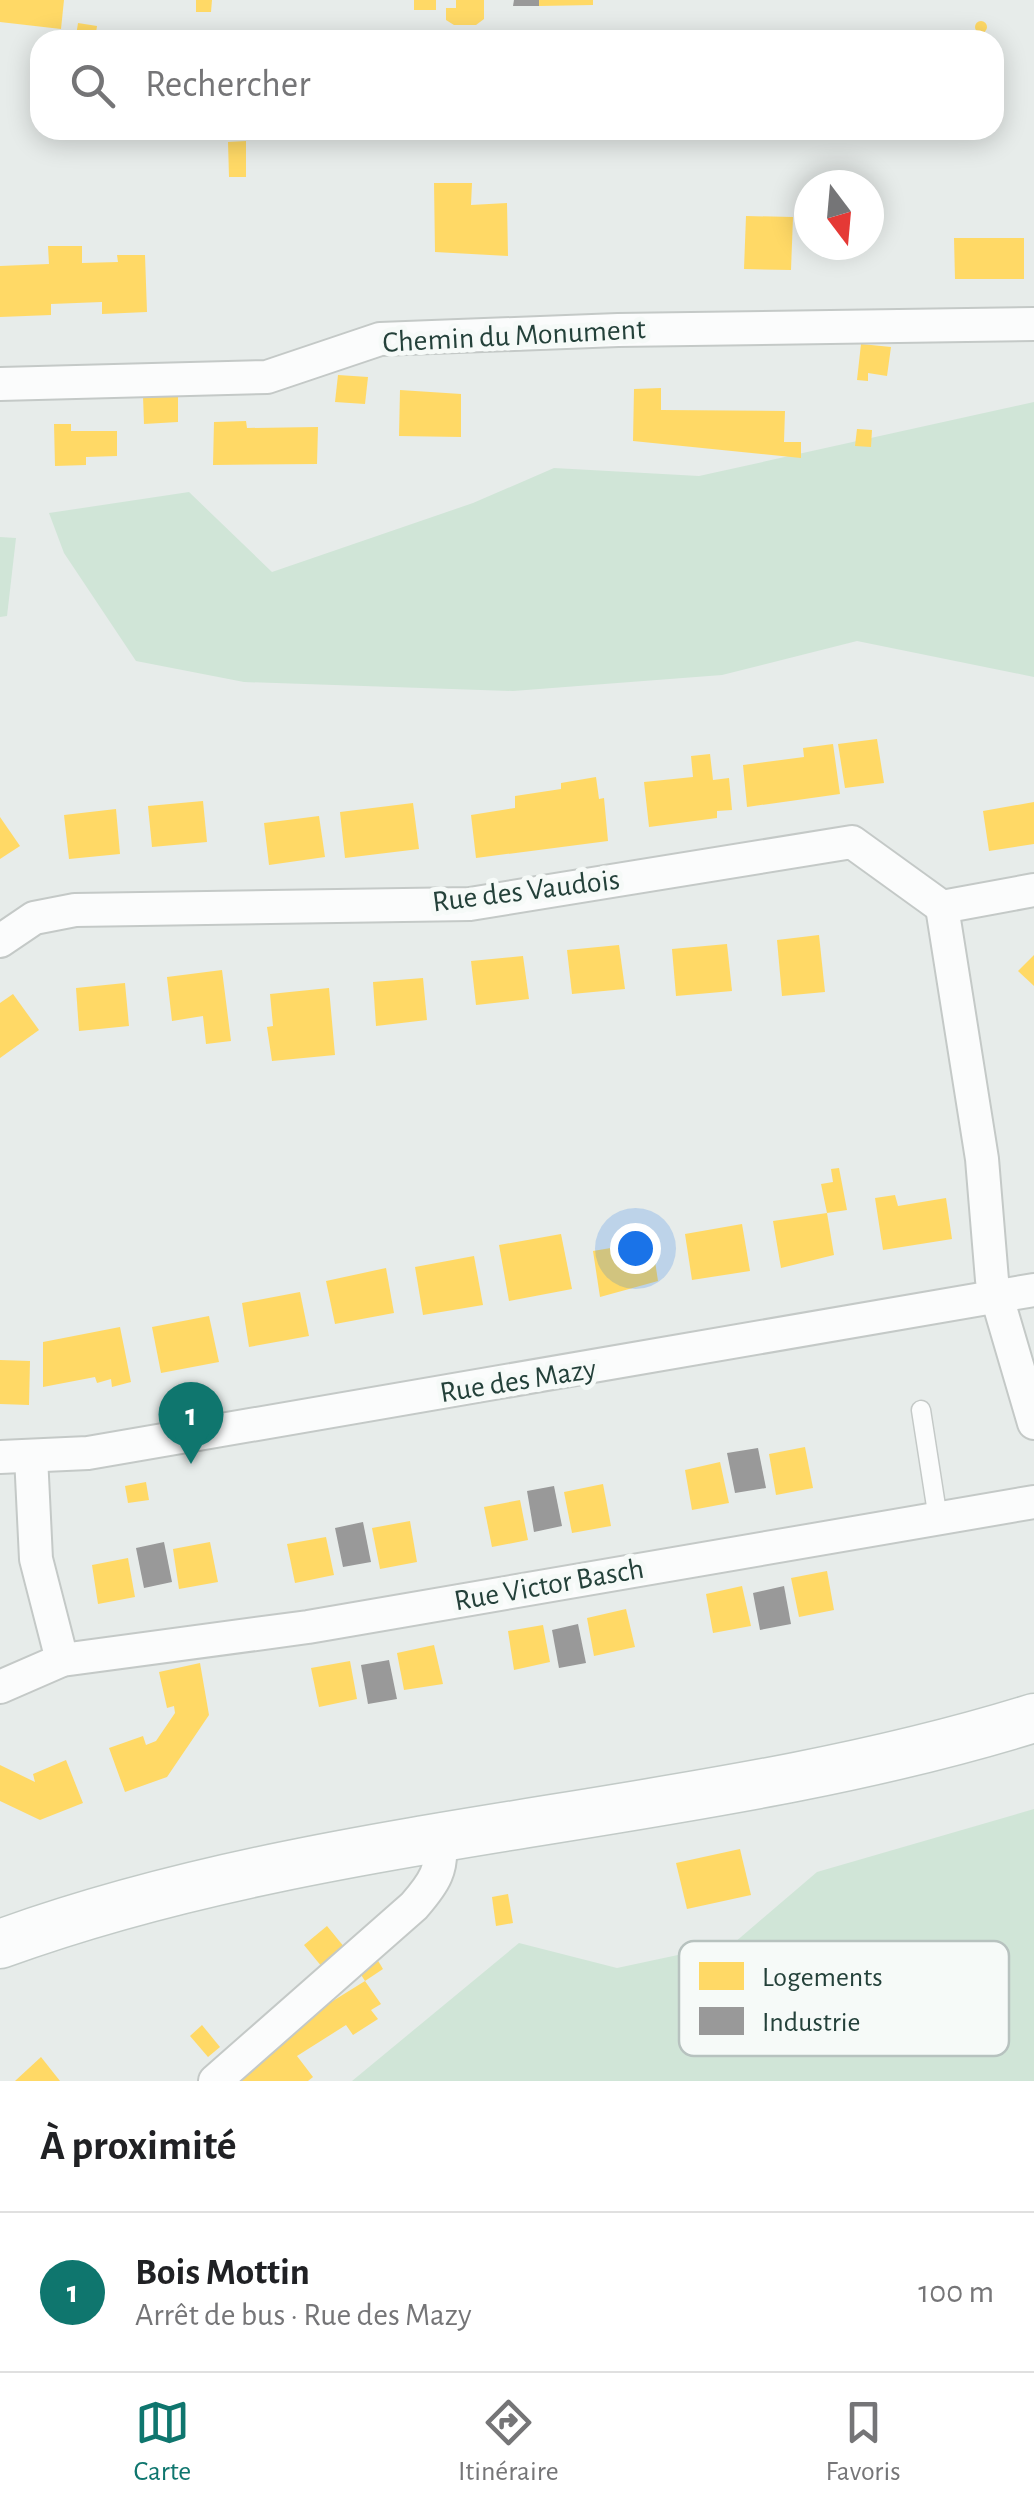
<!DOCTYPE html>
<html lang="fr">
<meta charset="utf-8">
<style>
:root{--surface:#fff;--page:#f2f2f2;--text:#202124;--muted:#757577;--line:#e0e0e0;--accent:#0f766e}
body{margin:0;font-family:"Alegreya Sans",sans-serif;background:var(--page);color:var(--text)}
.compass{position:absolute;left:794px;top:170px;width:90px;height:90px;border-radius:50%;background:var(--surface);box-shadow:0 5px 25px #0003;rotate:164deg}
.you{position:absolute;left:635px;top:1248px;width:35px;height:35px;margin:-25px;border:8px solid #fff;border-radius:50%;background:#1a73e8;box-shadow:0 0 0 15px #1a73e833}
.badge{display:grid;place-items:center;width:65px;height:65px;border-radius:50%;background:var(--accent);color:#fff;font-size:32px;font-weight:700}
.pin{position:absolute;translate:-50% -82px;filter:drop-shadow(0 2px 5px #0008)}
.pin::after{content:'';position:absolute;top:52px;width:35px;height:30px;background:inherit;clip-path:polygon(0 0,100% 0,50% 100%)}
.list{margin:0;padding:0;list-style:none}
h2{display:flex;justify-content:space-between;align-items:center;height:130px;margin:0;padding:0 40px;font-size:42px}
h2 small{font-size:32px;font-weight:400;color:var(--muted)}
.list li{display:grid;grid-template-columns:65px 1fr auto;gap:30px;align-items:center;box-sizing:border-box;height:160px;padding:0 40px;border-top:2px solid var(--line)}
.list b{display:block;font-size:38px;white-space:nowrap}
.list p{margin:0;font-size:32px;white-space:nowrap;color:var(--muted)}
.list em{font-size:32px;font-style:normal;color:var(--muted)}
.icon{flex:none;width:55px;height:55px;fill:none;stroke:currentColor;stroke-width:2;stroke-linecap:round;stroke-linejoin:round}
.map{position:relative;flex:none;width:1034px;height:2081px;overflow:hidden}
.search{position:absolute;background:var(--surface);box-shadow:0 5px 25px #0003;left:30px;right:30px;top:30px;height:110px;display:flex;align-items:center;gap:25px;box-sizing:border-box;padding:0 35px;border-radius:30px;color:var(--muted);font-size:38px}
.sheet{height:290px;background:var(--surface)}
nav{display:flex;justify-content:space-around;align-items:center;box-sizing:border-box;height:140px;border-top:2px solid var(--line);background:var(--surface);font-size:28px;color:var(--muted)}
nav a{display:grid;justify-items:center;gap:5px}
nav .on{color:var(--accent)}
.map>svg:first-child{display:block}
.green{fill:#d0e5d7}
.homes{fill:#ffd966}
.industry{fill:#999}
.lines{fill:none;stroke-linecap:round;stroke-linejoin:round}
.service-casing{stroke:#c4c9c7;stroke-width:21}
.minor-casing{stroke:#c4c9c7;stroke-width:36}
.secondary-casing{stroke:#c2cac7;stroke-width:51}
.service{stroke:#fbfcfc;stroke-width:18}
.minor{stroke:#fbfcfc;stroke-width:32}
.secondary{stroke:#fbfcfc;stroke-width:48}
.labels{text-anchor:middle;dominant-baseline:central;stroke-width:10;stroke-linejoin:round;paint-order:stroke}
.street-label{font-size:30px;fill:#24413a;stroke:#f6faf8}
.key{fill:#f6faf8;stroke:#b7c2bf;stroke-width:2.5}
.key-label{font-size:28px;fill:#24413a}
</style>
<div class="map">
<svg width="1034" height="2081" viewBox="0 0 1034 2081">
<rect width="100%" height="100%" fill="#e7ecea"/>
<g class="green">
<polygon points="1034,402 1034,677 857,641 722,675 513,691 244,682 136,661 64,553 49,513 189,492 272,572 473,503 554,468 699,476"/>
<polygon points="0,537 16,538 7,616 0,617"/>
<polygon points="1034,1809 1034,2081 352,2081 519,1943 617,1968 734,1943 817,1872"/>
</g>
<g class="homes">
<polygon points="0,0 64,0 61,29 0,22"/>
<polygon points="196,0 212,0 211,12 196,12"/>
<rect x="414" y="0" width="22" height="10"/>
<polygon points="456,0 484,0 484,19 476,25 454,25 446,20 446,8 456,8"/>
<polygon points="539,0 593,0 593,5 539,6"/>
<circle cx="981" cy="27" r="6"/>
<polygon points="78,23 97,26 95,39 76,36"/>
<polygon points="208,130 267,130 267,134 208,135"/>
<polygon points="861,130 885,130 885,138 861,137"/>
<polygon points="246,141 246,177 229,177 228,142"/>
<polygon points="434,183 472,183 471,205 507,203 508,256 435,252"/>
<polygon points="746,216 793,217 791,270 744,269"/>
<polygon points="954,238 1024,238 1024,279 955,279"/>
<polygon points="48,246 82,246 82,263 118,262 117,255 145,255 147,312 102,314 102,302 51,304 51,315 0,317 0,266 49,264"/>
<polygon points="861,344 891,347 887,376 868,373 868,381 857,380"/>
<polygon points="338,375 368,377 365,404 335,402"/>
<polygon points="661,388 661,410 785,411 784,442 801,442 801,458 633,441 634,389"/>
<polygon points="400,390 461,394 461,437 399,436"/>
<polygon points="178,395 178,422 144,424 143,396"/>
<polygon points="246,421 247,428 318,427 317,464 213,465 214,422"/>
<polygon points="54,424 71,424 71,431 117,431 117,456 86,457 86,465 55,466"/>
<polygon points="857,429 872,430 871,447 855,446"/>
<polygon points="877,739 884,783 845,788 838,744"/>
<polygon points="833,744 840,794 747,807 743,765 804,757 803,748"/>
<polygon points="710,754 713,780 729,778 732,810 717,811 717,818 649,827 644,782 693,777 691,756"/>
<polygon points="596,777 599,799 604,798 608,841 476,858 471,815 515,808 515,796 561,789 561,783"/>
<polygon points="203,801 207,842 152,847 148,806"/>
<polygon points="1034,802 1034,844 989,851 983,811"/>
<polygon points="413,803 419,849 345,858 340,812"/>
<polygon points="116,809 120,854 69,859 64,815"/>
<polygon points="319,816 325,857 269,865 264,823"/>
<polygon points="0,817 20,846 0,859"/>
<polygon points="819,935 825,992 782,996 777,940"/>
<polygon points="727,944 732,991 676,996 672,949"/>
<polygon points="619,945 625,989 572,994 567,950"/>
<polygon points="1034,955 1034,986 1018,971"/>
<polygon points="523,956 529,999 476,1005 471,961"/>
<polygon points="222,970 231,1041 206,1044 203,1016 172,1021 167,977"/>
<polygon points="423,978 427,1020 376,1026 373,982"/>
<polygon points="125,983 129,1026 79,1031 76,988"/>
<polygon points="329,988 335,1055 272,1061 267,1027 273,1026 270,994"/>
<polygon points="13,994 39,1030 0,1058 0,1003"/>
<polygon points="839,1168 847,1210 827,1213 821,1184 833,1182 831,1169"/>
<polygon points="895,1195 898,1206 946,1198 952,1239 883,1250 875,1198"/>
<polygon points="827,1213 834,1255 781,1268 773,1221"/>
<polygon points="742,1224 750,1271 692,1280 685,1234"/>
<polygon points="561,1234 572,1289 509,1301 499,1245"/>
<polygon points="652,1241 658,1281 600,1297 593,1251"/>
<polygon points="474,1256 483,1305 423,1315 415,1267"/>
<polygon points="386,1268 394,1313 335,1324 326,1281"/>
<polygon points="300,1292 309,1336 249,1347 242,1303"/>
<polygon points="209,1316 219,1362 161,1373 152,1327"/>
<polygon points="120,1327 131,1382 112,1387 111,1379 97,1383 95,1377 43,1387 43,1342"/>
<polygon points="0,1360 30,1361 29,1405 0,1404"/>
<polygon points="805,1447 813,1488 776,1495 769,1454"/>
<polygon points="720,1462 729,1503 692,1510 685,1470"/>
<polygon points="146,1482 149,1500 128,1503 125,1486"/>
<polygon points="603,1484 611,1526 572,1533 564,1492"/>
<polygon points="520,1500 528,1540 492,1547 484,1507"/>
<polygon points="410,1521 417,1562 380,1569 372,1528"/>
<polygon points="326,1537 334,1575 295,1583 287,1544"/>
<polygon points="210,1542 218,1582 179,1589 173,1549"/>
<polygon points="128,1558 135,1597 98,1604 92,1565"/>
<polygon points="827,1571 834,1610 799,1617 791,1578"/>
<polygon points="742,1586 751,1626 713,1633 706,1594"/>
<polygon points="626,1609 635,1647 594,1656 587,1618"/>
<polygon points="543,1625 550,1662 514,1670 508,1631"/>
<polygon points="434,1645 443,1684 404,1690 397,1653"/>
<polygon points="350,1661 357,1699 319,1707 311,1668"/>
<polygon points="200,1663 209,1715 167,1777 125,1792 109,1748 143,1736 146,1745 156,1741 175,1713 174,1706 167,1708 159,1672"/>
<polygon points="66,1760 83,1803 40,1820 0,1801 0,1765 35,1782 33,1774"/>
<polygon points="740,1849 751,1895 687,1909 676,1863"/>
<polygon points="508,1894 513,1923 496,1926 492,1897"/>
<polygon points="327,1926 345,1948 322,1967 304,1945"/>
<polygon points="377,1959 383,1969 365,1981 358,1970"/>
<polygon points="365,1981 381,2004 371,2010 378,2019 353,2035 346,2025 297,2056 313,2077 308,2081 228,2081 278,2035"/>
<polygon points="202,2025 220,2047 208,2057 190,2036"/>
<polygon points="41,2057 60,2081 15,2081"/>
</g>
<g class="industry">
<polygon points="514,0 539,0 539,6 513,6"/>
<polygon points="758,1448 766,1488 735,1493 727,1453"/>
<polygon points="554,1486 562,1526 534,1532 527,1491"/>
<polygon points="363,1522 371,1562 343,1567 335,1528"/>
<polygon points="164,1542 172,1582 144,1588 136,1548"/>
<polygon points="784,1586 791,1624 760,1630 753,1593"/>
<polygon points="578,1624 586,1663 559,1668 552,1630"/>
<polygon points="389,1660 397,1699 368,1704 361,1665"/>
</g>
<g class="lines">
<defs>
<polyline id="service" points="921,1410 938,1519"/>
<g id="minor">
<polyline points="0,384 267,377 380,339 618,330 1034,324"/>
<polyline points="942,907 982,1159 992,1280 1034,1423"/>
<polyline points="0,941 34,918 75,910 470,904 852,842 942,907 1034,890"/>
<polyline points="31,1456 36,1559 62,1660"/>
<polyline points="0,1457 88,1453 1034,1290"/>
<polyline points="0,1687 62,1660 308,1627 1034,1502"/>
<path d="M215 2081 414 1906C434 1883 444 1869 439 1838"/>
</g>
<path id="secondary" d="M0 1944C333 1823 697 1823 1034 1718"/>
</defs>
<use href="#service" class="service-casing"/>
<use href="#minor" class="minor-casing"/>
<use href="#secondary" class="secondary-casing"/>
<use href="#service" class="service"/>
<use href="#minor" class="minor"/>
<use href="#secondary" class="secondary"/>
</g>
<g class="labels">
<g class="street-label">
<text transform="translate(514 336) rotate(-3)">Chemin du Monument</text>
<text transform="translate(526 891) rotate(-7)">Rue des Vaudois</text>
<text transform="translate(518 1381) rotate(-9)">Rue des Mazy</text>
<text transform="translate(549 1585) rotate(-10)">Rue Victor Basch</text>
</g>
</g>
<rect x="679" y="1941" width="330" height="115" rx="15" class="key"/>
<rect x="699" y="1962" width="45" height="28" fill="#ffd966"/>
<rect x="699" y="2007" width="45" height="28" fill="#999"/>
<g class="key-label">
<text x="762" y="1986">Logements</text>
<text x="762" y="2031">Industrie</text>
</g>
</svg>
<svg class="compass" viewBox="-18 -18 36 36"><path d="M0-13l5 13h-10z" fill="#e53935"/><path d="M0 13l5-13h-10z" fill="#757577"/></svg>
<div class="you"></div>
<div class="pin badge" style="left:191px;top:1464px">1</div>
<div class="search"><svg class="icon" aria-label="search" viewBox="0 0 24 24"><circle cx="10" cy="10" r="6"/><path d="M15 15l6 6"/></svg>Rechercher</div>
</div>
<section class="sheet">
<h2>À proximité<small></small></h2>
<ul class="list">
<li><span class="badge">1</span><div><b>Bois Mottin</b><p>Arrêt de bus · Rue des Mazy</p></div><em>100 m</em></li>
</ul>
</section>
<nav>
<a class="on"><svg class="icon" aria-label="map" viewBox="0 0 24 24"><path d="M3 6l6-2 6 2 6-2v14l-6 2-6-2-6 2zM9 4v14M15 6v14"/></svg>Carte</a>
<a><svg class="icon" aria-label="directions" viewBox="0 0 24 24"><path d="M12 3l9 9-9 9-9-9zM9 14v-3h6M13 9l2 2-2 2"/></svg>Itinéraire</a>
<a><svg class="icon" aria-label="saved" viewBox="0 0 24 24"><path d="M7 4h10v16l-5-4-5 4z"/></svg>Favoris</a>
</nav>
